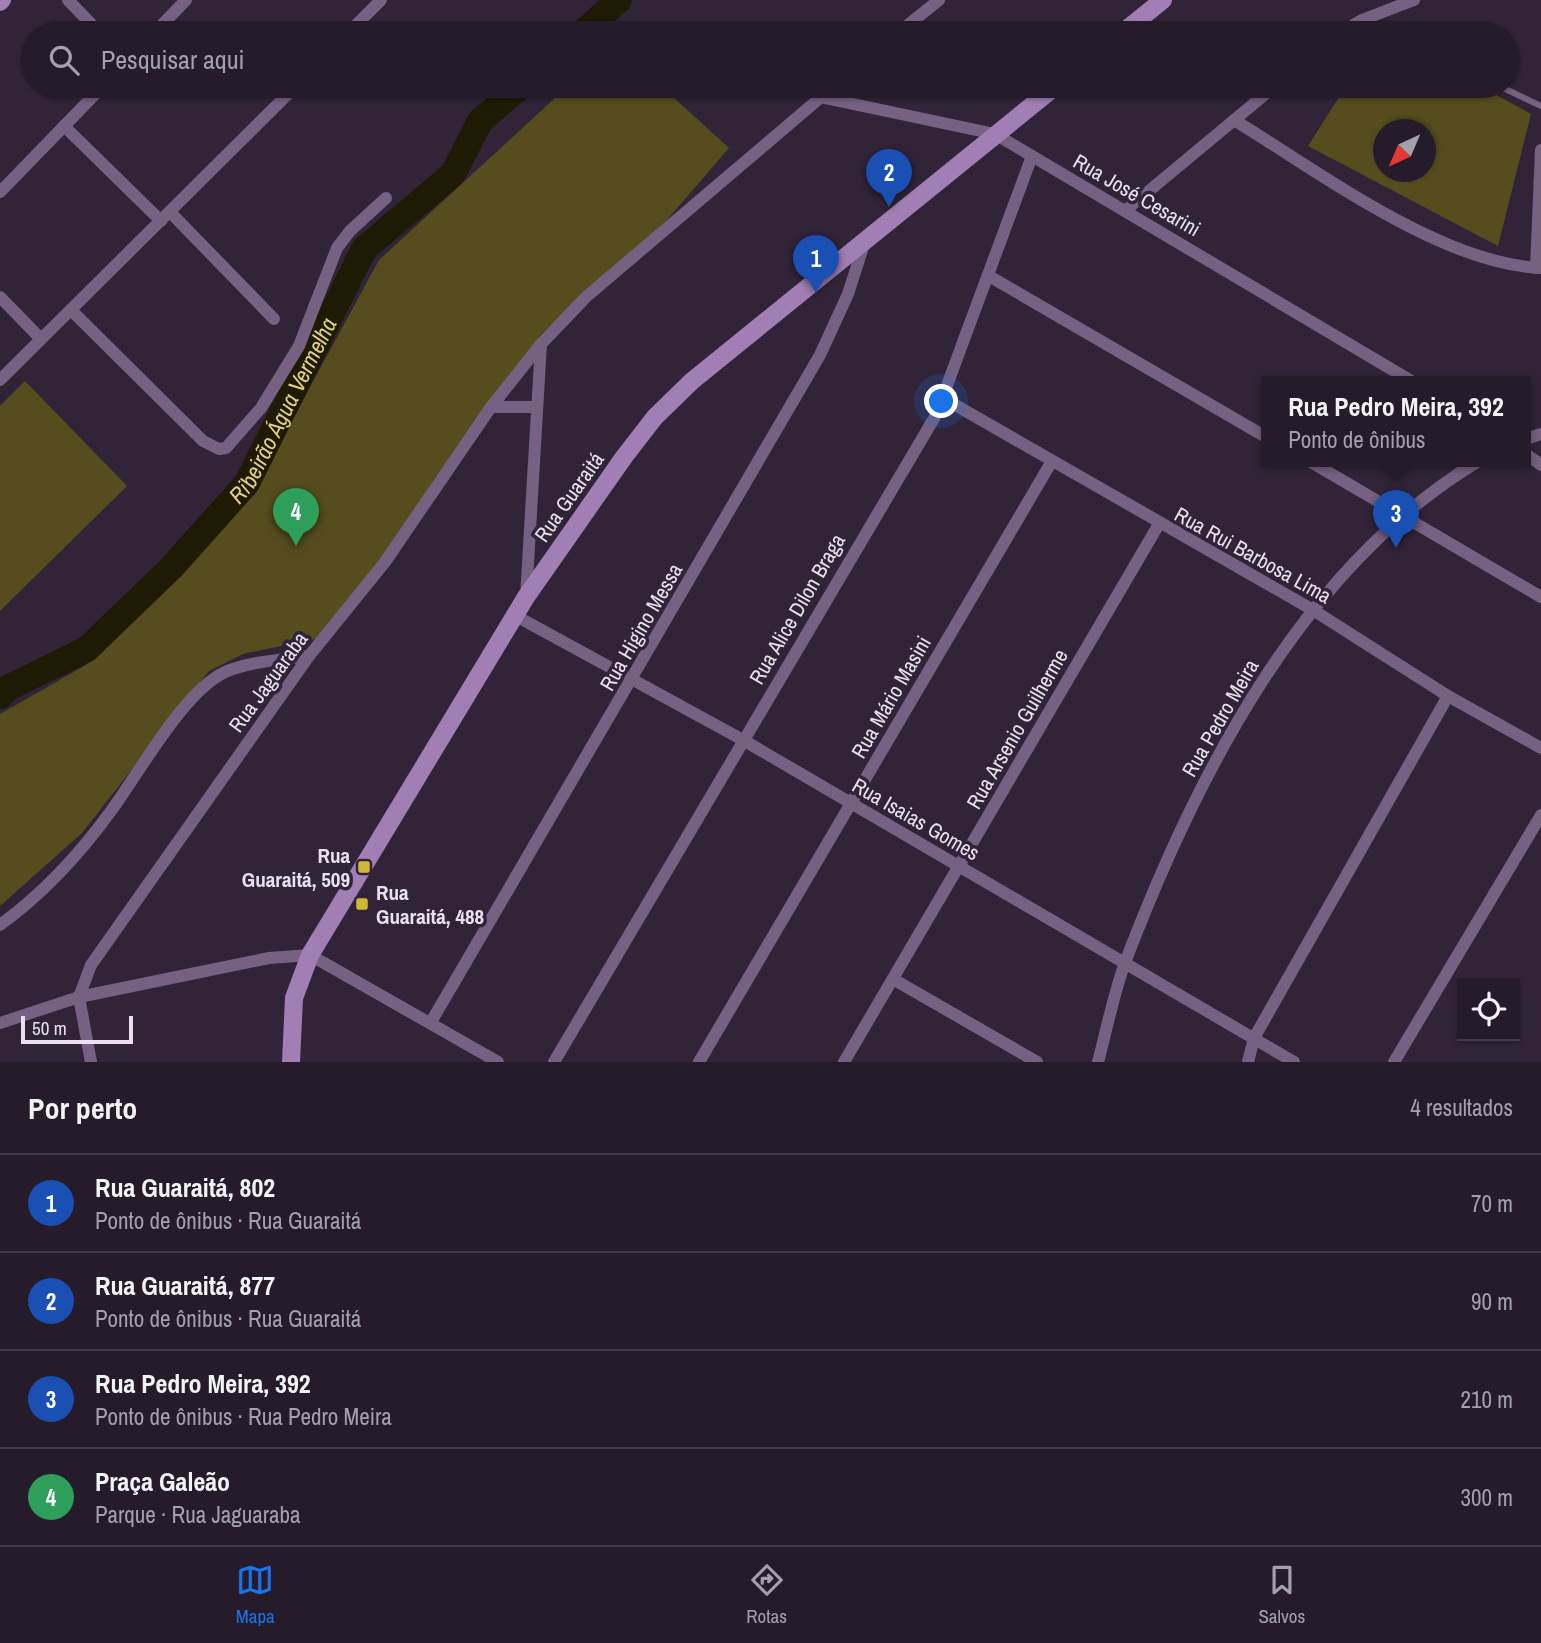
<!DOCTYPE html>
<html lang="pt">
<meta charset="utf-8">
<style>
:root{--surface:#251b2b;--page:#2d2433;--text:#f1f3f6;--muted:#a3a1a9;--line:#423947;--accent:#1a73e8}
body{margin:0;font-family:"Archivo Narrow",sans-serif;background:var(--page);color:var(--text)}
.controls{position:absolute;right:21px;bottom:21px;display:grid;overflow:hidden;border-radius:0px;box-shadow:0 2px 5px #0004}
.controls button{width:63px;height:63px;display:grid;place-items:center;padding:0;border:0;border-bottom:2px solid var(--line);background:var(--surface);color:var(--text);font:35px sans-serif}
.compass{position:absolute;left:1373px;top:119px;width:63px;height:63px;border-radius:50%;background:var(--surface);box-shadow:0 2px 5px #0004;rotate:224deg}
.scale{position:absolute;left:21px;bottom:18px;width:112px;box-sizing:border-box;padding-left:7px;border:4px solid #e9e1ef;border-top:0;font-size:19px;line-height:24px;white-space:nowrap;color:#e9e1ef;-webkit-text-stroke:5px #312439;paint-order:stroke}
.you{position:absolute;left:942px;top:402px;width:24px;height:24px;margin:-18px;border:5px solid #fff;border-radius:50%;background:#1a73e8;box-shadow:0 0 0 10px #1a73e833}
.badge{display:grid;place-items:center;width:46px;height:46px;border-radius:50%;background:var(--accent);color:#fff;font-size:23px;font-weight:700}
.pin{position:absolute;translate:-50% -58px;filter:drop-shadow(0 2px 4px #0008)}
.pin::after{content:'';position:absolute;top:37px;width:24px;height:21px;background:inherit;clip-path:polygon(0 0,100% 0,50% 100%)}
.popup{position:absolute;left:1261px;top:376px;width:270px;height:91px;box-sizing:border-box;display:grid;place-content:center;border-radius:0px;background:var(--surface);filter:drop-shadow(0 2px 5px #0005);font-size:23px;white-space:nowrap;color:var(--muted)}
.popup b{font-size:26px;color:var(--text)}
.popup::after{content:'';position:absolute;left:50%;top:100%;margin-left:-14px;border:14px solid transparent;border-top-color:var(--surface)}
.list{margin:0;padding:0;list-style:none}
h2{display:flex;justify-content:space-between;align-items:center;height:91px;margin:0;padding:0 28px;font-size:30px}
h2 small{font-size:23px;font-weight:400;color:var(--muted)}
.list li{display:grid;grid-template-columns:46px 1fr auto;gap:21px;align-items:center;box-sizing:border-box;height:98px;padding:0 28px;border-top:2px solid var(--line)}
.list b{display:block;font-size:26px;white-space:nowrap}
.list p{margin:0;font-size:23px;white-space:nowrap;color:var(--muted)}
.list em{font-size:23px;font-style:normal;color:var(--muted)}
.icon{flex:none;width:38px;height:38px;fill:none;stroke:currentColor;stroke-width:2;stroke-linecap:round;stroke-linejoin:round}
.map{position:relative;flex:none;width:1541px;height:1062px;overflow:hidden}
.search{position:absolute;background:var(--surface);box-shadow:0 2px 5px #0004;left:21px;right:21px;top:21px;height:77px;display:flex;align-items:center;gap:18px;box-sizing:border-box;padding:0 24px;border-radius:38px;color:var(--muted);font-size:26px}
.sheet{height:483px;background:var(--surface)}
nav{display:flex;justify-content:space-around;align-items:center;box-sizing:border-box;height:98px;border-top:2px solid var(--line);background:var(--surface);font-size:19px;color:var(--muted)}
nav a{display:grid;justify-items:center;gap:4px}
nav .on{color:var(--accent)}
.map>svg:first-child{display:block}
.green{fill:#564c1e;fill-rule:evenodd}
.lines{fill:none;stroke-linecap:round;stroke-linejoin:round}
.river{stroke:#1f1a03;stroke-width:26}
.lane{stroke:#766182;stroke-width:6}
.street{stroke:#766182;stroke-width:12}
.secondary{stroke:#a17fb4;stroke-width:18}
.poi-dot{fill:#d0b836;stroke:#312439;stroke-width:2.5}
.labels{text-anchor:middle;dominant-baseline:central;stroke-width:7;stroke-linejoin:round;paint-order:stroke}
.street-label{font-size:21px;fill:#e9e1ef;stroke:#312439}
.poi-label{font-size:21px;font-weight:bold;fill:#e9e1ef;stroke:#312439;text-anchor:end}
.water-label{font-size:23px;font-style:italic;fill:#e1d187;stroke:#312439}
</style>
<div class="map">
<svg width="1541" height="1062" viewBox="0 0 1541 1062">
<rect width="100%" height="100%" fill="#312439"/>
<g class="green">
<polygon points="568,86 661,86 729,148 666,221 542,333 329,636 243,654 209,671 82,833 0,906 0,714 86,665 252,494 379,260"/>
<path d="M1346 86H1480L1531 114 1498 246 1308 146ZM1384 130H1426V172H1384Z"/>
<polygon points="25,381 127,486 0,611 0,406"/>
</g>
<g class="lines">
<g class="river">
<polyline points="582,33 619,0"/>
<path id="s1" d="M0 696 8 688 87 649 172 567 247 483 364 249 453 174 480 121 521 86"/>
</g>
<g class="lane">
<polyline points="1362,20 1393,33"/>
<polyline points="1499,86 1541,106"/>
</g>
<g class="street">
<polyline points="68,0 100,33"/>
<polyline points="154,33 186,0"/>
<polyline points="348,33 381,0"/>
<polyline points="898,33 939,0"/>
<polyline points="1340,33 1362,20 1414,0"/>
<polyline points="820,97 995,134 1413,382"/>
<path d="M1234 120C1318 171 1441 264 1541 268"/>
<polyline points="64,126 161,221"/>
<polyline points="0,192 103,86"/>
<polyline points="1126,210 1275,86"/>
<polyline points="170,212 274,319"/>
<polyline points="1536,268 1541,150"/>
<polyline points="989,276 1266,437"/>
<polyline points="0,297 41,339"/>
<polyline points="71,310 203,441 219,449 226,448 261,408 299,346 337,248 350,231 386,198"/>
<polyline points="0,380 296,86"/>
<polyline points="943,398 1313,610 1448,696 1541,748"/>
<polyline points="491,407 536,407"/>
<polyline points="1526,439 1541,434"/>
<polyline points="1526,454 1541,465"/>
<polyline points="1311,462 1541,597"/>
<polyline points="526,597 541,344"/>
<polyline points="516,616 743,740 1294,1062"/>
<path d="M0 925C44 893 79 855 111 811 139 773 183 692 225 672 250 661 282 660 309 656"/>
<polyline points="893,979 1037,1062"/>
<polyline points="431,1022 820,355 848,294 865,241"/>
<polyline points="0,1023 79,997 269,958 310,955 498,1062"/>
<polyline points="91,1062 79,997 91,965 309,656 385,562 491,407 541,344 586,297 834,86"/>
<polyline points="554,1062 936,415 1032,156"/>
<polyline points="699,1062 1052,461"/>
<polyline points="844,1062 1159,524"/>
<path d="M1098 1062C1107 1028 1114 992 1126 960 1197 774 1302 568 1477 462"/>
<polyline points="1248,1062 1254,1038 1448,696"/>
<polyline points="1394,1062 1541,815"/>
</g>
<g class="secondary">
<polyline points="0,2 2,0"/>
<polyline points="1122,33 1163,0"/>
<polyline points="291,1062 294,998 310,955 526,597 624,457 655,417 692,381 1056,86"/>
</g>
</g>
<g class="poi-dot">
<rect x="357" y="860" width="14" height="14" rx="3.5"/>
<rect x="355" y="897" width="14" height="14" rx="3.5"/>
</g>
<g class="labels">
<g class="street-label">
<text transform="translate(1137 195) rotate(30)">Rua José Cesarini</text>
<text transform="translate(569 497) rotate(-55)">Rua Guaraitá</text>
<text transform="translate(1253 555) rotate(29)">Rua Rui Barbosa Lima</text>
<text transform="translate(797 609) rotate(-60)">Rua Alice Dilon Braga</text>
<text transform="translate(641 627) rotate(-60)">Rua Higino Messa</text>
<text transform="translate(268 682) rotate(-54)">Rua Jaguaraba</text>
<text transform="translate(891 697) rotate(-60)">Rua Mário Masini</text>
<text transform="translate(1220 718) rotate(-60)">Rua Pedro Meira</text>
<text transform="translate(1017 729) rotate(-60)">Rua Arsenio Guilherme</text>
<text transform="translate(916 819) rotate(30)">Rua Isaias Gomes</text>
</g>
<g class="poi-label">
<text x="350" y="855">Rua<tspan x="350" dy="24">Guaraitá, 509</tspan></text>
<text x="376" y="892" text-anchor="start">Rua<tspan x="376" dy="24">Guaraitá, 488</tspan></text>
</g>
<g class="water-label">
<text stroke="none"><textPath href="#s1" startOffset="411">Ribeirão Água Vermelha</textPath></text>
</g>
</g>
</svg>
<div class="controls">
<button><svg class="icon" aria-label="locate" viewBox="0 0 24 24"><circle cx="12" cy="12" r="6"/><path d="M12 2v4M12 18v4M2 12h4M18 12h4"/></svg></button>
</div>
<svg class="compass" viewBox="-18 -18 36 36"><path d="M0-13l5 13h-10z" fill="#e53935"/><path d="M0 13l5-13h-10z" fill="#a3a1a9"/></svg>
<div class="scale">50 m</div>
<div class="you"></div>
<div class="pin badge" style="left:816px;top:293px;background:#1a4fb4">1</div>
<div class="pin badge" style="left:889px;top:207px;background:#1a4fb4">2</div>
<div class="pin badge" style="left:1396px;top:548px;background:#1a4fb4">3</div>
<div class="popup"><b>Rua Pedro Meira, 392</b>Ponto de ônibus</div>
<div class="pin badge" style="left:296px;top:546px;background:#2e9e5b">4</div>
<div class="search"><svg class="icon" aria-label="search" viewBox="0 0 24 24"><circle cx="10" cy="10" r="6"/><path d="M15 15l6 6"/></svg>Pesquisar aqui</div>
</div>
<section class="sheet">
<h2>Por perto<small>4 resultados</small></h2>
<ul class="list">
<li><span class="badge" style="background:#1a4fb4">1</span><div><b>Rua Guaraitá, 802</b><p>Ponto de ônibus · Rua Guaraitá</p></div><em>70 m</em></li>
<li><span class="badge" style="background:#1a4fb4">2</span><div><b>Rua Guaraitá, 877</b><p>Ponto de ônibus · Rua Guaraitá</p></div><em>90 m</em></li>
<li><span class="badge" style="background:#1a4fb4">3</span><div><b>Rua Pedro Meira, 392</b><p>Ponto de ônibus · Rua Pedro Meira</p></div><em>210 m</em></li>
<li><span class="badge" style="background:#2e9e5b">4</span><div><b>Praça Galeão</b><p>Parque · Rua Jaguaraba</p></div><em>300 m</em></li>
</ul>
</section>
<nav>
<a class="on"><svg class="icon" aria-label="map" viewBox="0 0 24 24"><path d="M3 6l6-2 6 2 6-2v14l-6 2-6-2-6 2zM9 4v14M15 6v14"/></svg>Mapa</a>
<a><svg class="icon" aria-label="directions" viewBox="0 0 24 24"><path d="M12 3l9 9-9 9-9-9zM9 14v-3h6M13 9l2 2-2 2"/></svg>Rotas</a>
<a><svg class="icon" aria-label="saved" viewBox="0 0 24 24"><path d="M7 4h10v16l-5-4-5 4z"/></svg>Salvos</a>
</nav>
